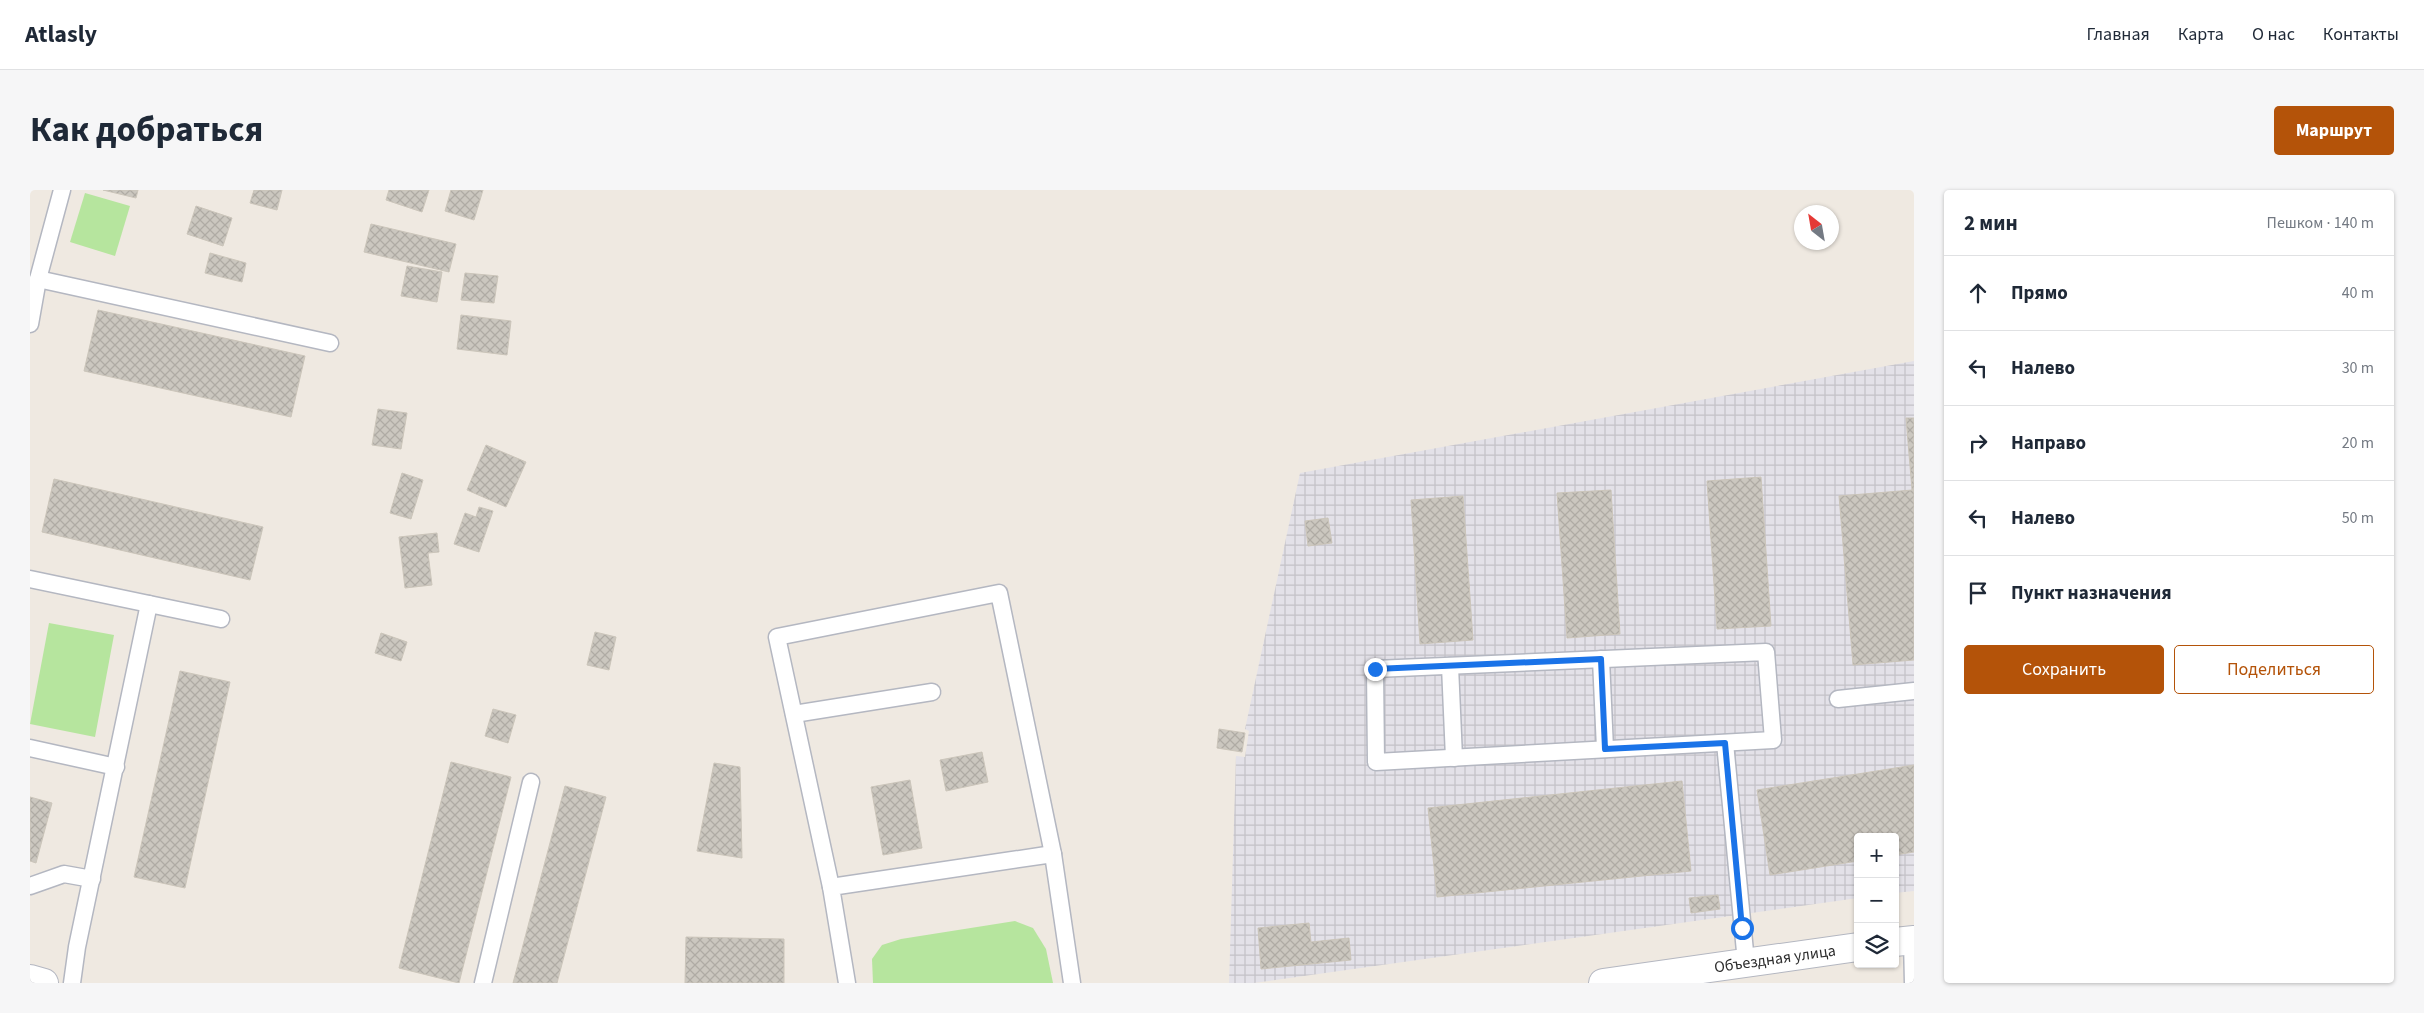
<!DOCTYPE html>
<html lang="ru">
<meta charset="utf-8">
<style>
:root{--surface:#fff;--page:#f6f6f7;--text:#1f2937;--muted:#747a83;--line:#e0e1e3;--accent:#b45309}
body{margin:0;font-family:"Source Sans 3",sans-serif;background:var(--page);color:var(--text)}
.controls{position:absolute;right:15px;bottom:15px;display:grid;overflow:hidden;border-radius:5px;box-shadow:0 1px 4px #0004}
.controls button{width:45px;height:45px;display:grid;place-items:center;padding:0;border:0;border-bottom:1px solid var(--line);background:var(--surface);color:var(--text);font:25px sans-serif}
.compass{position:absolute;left:1764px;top:15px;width:45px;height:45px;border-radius:50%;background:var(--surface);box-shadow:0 1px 4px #0004;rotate:329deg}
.stop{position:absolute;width:15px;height:15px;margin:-11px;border:4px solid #1a73e8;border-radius:50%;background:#fff}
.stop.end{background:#1a73e8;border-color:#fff;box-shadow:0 1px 5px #0008}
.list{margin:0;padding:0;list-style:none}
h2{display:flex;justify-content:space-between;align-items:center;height:65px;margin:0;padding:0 20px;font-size:21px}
h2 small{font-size:16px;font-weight:400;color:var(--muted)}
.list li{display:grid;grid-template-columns:32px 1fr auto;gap:15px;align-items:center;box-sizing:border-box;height:75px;padding:0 20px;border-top:1px solid var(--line)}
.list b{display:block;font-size:19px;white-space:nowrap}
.list em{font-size:16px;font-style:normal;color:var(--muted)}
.actions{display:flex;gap:10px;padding:15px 20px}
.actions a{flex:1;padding:11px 0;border:1px solid var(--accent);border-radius:5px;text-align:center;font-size:18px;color:var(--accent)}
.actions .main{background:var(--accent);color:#fff}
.icon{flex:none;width:28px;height:28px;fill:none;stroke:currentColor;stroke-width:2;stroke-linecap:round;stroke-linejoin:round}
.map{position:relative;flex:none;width:1884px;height:793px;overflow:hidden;border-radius:5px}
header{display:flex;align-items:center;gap:30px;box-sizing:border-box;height:70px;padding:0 25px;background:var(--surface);border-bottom:1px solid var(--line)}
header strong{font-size:24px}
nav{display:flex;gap:28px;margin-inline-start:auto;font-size:18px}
.intro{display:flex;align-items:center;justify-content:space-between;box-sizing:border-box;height:120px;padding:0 30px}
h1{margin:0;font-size:35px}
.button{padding:12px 22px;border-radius:5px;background:var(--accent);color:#fff;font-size:18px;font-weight:700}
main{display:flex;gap:30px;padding:0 30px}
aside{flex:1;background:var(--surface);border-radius:5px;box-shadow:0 1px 4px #0004}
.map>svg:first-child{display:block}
.industrial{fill:url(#industrial-grid)}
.green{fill:#b6e59e}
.building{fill:url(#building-cross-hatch);stroke:#cbc5ba}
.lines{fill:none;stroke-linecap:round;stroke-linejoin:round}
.service-casing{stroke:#b4b7c1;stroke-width:19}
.secondary-casing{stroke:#b4b7c1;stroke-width:30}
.service{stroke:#fff;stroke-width:16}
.secondary{stroke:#fff;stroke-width:28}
.route{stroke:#1a73e8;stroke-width:6}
.labels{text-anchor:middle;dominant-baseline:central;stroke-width:5;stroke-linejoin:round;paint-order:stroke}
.street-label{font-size:16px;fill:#2e2e2e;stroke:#fff}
</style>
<header>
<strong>Atlasly</strong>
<nav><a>Главная</a><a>Карта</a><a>О нас</a><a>Контакты</a></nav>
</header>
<div class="intro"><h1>Как добраться</h1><a class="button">Маршрут</a></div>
<main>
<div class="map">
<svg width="1884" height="793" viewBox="0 0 1884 793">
<defs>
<pattern id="industrial-grid" width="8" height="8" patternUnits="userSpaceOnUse" patternTransform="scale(1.25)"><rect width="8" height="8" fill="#e3e1e8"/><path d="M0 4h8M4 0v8" fill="none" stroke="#c3c1c7"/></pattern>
<pattern id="building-cross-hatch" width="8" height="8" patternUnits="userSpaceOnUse" patternTransform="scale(1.25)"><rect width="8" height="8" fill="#cbc7bf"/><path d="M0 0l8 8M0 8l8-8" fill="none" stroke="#afaba4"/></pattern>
</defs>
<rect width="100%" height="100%" fill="#efe9e1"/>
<polygon class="industrial" points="1884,171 1884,701 1865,703 1865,647 1828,647 1828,708 1224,793 1199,793 1206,566 1215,567 1219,541 1215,539 1270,283"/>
<g class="green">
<polygon points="55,3 100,16 85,66 40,52"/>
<polygon points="19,433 84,445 65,547 0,534"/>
<polygon points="985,731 1003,738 1016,759 1023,793 843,793 842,769 852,755 871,749"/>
</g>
<g class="building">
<polygon points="73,0 108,0 106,8"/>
<polygon points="224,0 252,0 247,20 220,13"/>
<polygon points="359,0 399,0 392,22 356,10"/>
<polygon points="421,0 453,0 444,30 415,21"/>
<polygon points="166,16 202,28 193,56 157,44"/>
<polygon points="341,34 426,54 419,82 334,62"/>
<polygon points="180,63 216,73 212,92 175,83"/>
<polygon points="377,76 412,82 407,112 371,106"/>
<polygon points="435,83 468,86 464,113 431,110"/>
<polygon points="68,120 275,166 261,227 54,181"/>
<polygon points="431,125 481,131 477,165 427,159"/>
<polygon points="348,219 377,223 371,259 342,255"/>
<polygon points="1876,228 1884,228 1884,470 1823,475 1809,306 1882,300"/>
<polygon points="456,255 496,272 476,317 437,300"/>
<polygon points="372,283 393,290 381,329 360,323"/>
<polygon points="1731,287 1741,436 1687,439 1677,291"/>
<polygon points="24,289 233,337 220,390 12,342"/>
<polygon points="1581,300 1590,444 1537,448 1527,303"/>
<polygon points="1433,306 1443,450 1390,454 1381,310"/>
<polygon points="449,317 463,321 449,362 424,354 435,323 446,327"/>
<polygon points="1298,328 1302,353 1278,356 1275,331"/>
<polygon points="407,343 409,362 398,363 402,395 375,398 369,347"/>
<polygon points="565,442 586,447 579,480 557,475"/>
<polygon points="351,443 377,452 371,471 345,463"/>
<polygon points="150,481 200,492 155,698 104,687"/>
<polygon points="463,519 486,525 478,553 455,546"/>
<polygon points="1189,539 1215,543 1212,562 1187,558"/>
<polygon points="952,562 958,592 916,601 910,570"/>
<polygon points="421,572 481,587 429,793 369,778"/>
<polygon points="684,573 710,577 712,668 667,661"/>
<polygon points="1884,575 1884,662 1865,665 1865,647 1828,647 1828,671 1740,685 1727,600"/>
<polygon points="880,590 892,658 853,665 841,597"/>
<polygon points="1652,591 1661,681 1407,707 1398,618"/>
<polygon points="535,596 576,607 527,793 483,793"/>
<polygon points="0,607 22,613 6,673 0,671"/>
<polygon points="1688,705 1690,719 1661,723 1659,708"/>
<polygon points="1279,733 1281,752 1319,748 1321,770 1231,779 1228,738"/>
<polygon points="656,747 754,749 754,793 655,793"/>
</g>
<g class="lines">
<defs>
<g id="service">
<polyline points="8,89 300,153"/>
<polyline points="0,134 8,89 32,0"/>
<polyline points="0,389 119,414"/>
<polygon points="1736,462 1743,550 1346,572 1345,479"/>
<polyline points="1571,469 1575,559"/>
<polyline points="1420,476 1424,568"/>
<polyline points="1808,509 1884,501"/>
<polyline points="764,524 902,502"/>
<polyline points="1695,553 1716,772"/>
<polyline points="0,558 86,577"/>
<polyline points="0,696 34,684 62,689"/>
<polyline points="801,697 747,447 969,403 1023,664"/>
<polyline points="1882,750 1883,793"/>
<polyline points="42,793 47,757 119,414 191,429"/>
<polyline points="453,793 501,592"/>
<polyline points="817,793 801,697 1023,664 1042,793"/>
</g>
<g id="secondary">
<polyline points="1865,752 1884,750"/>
<polyline points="0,789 14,793"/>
<polyline points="1573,793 1828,757"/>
</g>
</defs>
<use href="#service" class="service-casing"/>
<use href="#secondary" class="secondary-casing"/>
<use href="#service" class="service"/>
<use href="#secondary" class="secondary"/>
</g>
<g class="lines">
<polyline class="route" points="1345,479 1571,469 1575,559 1695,553 1712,738"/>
</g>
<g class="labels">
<g class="street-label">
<text transform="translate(1745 769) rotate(-8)">Объездная улица</text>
</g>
</g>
</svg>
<div class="controls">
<button>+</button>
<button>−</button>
<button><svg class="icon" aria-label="layers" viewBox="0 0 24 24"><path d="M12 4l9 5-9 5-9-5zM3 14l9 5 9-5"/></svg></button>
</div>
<svg class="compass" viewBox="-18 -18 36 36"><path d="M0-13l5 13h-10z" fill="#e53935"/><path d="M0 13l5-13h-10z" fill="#747a83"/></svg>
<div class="stop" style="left:1712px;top:738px"></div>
<div class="stop end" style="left:1345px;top:479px"></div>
</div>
<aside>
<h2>2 мин<small>Пешком · 140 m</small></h2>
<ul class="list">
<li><svg class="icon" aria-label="ahead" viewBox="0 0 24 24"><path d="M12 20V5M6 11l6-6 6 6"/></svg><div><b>Прямо</b></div><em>40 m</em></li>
<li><svg class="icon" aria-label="left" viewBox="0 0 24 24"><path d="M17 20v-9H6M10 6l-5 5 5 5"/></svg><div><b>Налево</b></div><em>30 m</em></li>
<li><svg class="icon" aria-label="right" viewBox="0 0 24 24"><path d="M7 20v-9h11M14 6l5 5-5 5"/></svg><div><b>Направо</b></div><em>20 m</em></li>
<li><svg class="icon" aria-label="left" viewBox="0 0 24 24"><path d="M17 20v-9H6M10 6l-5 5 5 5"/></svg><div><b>Налево</b></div><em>50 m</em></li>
<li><svg class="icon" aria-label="arrive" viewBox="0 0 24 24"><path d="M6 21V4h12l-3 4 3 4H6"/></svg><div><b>Пункт назначения</b></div></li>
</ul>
<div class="actions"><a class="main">Сохранить</a><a>Поделиться</a></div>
</aside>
</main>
